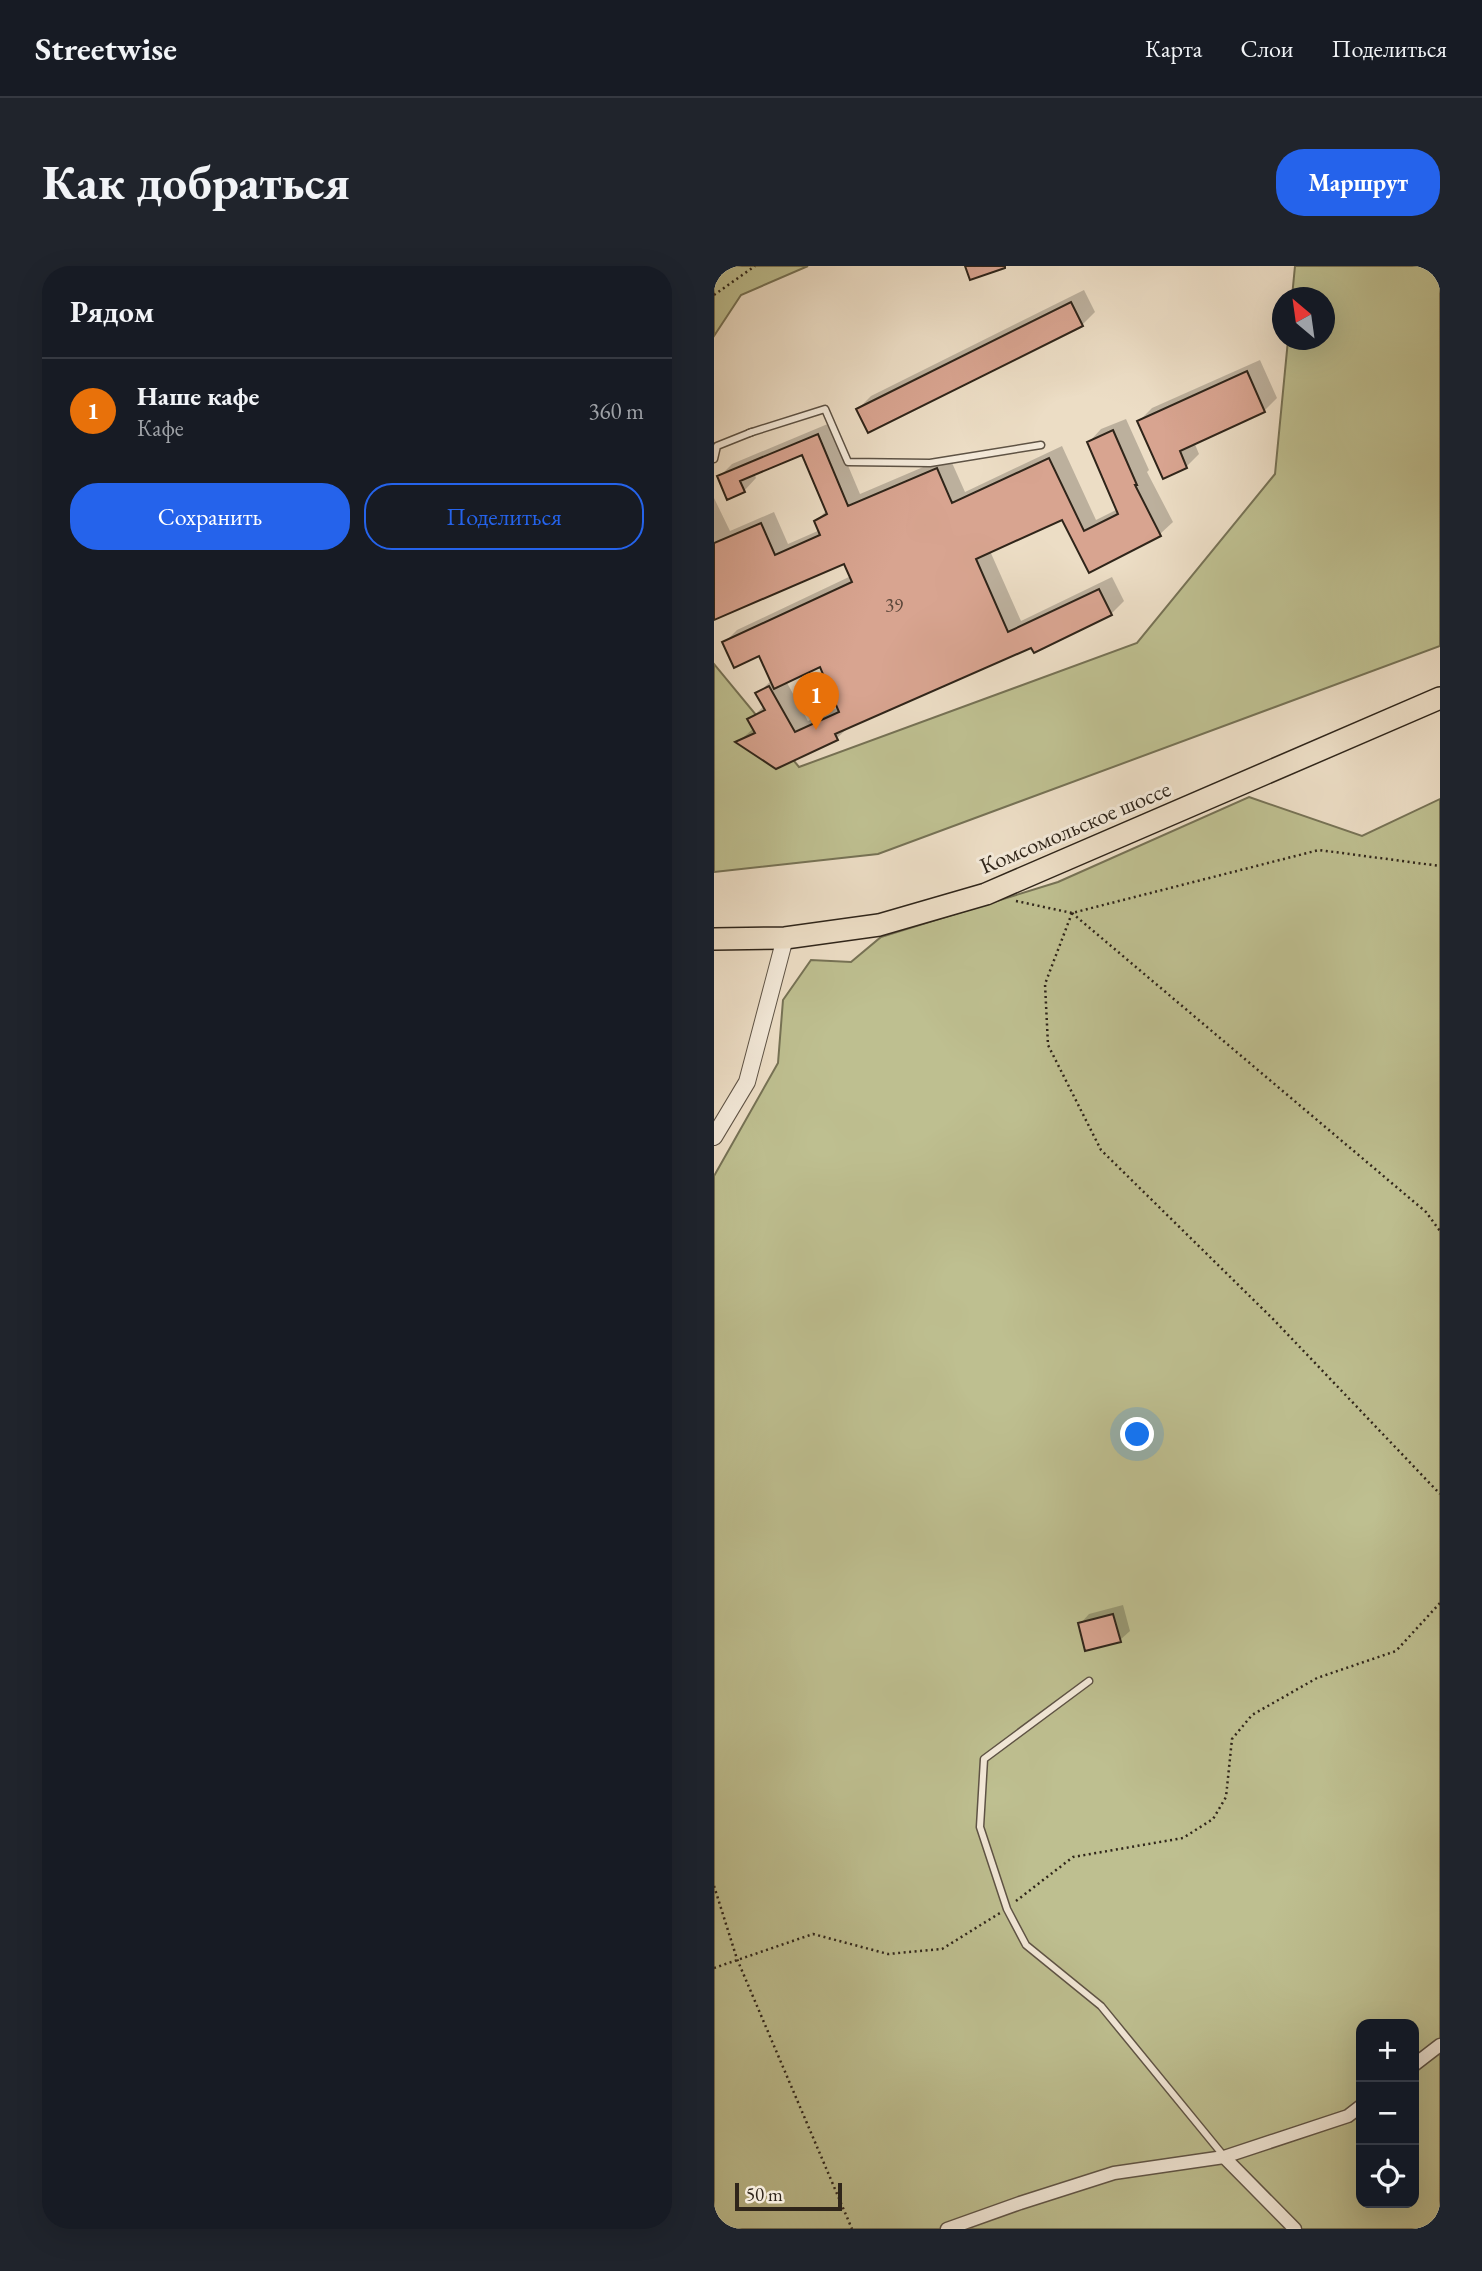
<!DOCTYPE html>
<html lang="ru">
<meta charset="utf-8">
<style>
:root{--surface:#171b24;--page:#20242c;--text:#f1f3f6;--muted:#9ea1a6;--line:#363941;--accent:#2563eb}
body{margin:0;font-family:"EB Garamond",serif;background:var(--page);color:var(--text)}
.controls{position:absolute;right:21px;bottom:21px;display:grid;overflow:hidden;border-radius:14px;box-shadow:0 7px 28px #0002}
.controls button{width:63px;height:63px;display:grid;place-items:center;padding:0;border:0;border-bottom:2px solid var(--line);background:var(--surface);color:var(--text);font:35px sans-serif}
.compass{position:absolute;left:558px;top:21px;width:63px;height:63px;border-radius:50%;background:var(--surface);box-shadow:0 7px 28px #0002;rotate:331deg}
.scale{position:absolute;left:21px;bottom:18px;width:107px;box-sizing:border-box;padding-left:7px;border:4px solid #2f251a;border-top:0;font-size:19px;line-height:24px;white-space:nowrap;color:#2f251a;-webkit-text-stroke:5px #f3e9d9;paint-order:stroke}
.you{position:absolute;left:424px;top:1169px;width:24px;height:24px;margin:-18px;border:5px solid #fff;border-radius:50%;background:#1a73e8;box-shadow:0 0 0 10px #1a73e833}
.badge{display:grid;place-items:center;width:46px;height:46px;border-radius:50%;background:var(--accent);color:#fff;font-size:23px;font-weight:700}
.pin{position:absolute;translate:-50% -58px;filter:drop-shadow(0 2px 4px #0008)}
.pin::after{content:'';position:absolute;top:37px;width:24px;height:21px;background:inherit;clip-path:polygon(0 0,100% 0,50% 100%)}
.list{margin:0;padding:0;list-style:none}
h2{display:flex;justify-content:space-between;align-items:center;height:91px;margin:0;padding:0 28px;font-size:30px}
h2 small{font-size:23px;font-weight:400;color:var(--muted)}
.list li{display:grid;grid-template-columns:46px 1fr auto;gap:21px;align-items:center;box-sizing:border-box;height:105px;padding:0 28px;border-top:2px solid var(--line)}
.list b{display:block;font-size:26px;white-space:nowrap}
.list p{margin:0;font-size:23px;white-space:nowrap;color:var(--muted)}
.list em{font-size:23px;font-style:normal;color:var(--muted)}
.actions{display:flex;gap:14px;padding:21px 28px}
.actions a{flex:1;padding:16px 0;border:2px solid var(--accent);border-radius:28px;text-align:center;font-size:24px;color:var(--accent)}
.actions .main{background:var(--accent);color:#fff}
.icon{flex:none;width:38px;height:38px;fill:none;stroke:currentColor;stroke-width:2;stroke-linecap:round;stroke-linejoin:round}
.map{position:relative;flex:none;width:726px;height:1963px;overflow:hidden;border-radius:28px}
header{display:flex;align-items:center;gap:42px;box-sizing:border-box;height:98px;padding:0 35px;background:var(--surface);border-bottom:2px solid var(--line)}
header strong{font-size:33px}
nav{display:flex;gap:38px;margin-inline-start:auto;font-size:24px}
.intro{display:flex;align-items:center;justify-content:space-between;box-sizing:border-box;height:168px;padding:0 42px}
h1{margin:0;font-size:49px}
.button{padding:18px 32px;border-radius:28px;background:var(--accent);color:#fff;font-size:24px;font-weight:700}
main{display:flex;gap:42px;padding:0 42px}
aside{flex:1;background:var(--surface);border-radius:28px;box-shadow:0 7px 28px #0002}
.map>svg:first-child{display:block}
.green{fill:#bebf90;stroke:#767255;stroke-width:2;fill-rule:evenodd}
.shadow{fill:#0003;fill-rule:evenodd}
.building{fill:#d8a490;stroke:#2f251a;stroke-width:2}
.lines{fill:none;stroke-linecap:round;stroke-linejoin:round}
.service-casing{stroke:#5e5345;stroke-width:9}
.minor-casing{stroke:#5e5345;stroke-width:15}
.tertiary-casing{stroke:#5e5345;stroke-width:18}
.primary-casing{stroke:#2f251a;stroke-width:24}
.path{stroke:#2f251a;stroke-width:2.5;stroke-dasharray:2 3.5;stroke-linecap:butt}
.service{stroke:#f3e9d9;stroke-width:6}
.minor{stroke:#f3e9d9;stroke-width:12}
.tertiary{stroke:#f3e9d9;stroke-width:16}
.primary{stroke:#ecddc5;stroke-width:21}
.labels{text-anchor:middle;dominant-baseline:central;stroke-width:6;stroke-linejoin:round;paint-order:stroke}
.number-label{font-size:19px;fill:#594538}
.street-label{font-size:23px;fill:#2f251a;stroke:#f3e9d9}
</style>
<header>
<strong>Streetwise</strong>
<nav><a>Карта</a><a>Слои</a><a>Поделиться</a></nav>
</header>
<div class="intro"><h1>Как добраться</h1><a class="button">Маршрут</a></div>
<main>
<aside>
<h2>Рядом<small></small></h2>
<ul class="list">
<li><span class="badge" style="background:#e8710a">1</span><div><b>Наше кафе</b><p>Кафе</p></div><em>360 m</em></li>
</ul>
<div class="actions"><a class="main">Сохранить</a><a>Поделиться</a></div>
</aside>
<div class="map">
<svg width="726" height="1963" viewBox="0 0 726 1963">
<rect width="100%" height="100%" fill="#ecddc5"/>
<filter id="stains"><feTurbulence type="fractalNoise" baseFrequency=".00286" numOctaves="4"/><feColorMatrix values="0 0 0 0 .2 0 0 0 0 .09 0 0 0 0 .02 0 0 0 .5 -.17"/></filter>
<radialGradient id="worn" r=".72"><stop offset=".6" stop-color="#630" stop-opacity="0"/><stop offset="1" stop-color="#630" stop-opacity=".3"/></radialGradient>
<g class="green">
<polygon points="0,0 94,0 27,29 0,70"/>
<polygon points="581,0 726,0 726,380 164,588 0,606 0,398 85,501 423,377 561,208 574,74 610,74 610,32 578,31"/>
<path d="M535 531 648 570 726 533V1963H0V910L64 797 69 734 97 694 137 696 167 671 344 616ZM647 1758H700V1937H647Z"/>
</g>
<g class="shadow">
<polygon points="370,24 381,46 368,59 144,143 157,130"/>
<polygon points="546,94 563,132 550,145 480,176 485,188 472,201 425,155 438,142"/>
<path d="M412 153 435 204 433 206 459 256 446 268 376 305 349 251 276 285 307 355 398 311 410 335 397 348 318 380 136 460 123 472 24 476 40 462 35 454 50 440 43 428 58 414 46 388 10 377 23 364 137 310 131 296 0 352V232L16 265 60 246 74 278 106 264 102 255 113 244 89 187 40 207 42 212 30 225 6 210 18 198 116 157 146 228 235 190 251 226 348 180 382 254 404 243 375 176 387 163ZM107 399 125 441 94 455 72 415Z"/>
<polygon points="409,1339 416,1365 406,1374 366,1358 375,1348"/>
</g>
<g class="building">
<polygon points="251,0 291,0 291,2 256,14"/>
<polygon points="357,36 369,60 154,167 142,143"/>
<polygon points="533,105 551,146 466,185 473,202 449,213 423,155"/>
<polygon points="399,164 423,219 421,219 447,270 375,307 348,254 262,293 294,366 385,323 398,349 320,387 317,382 121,468 124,474 62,503 21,476 41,467 33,453 51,444 41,427 55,420 81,466 125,446 106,401 60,423 45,390 20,402 8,376 138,316 130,298 0,354 0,277 47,257 61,289 106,269 100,255 113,248 88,189 26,215 31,226 13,234 3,210 104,168 134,240 223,202 238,237 335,192 370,265 404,248 373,176"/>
<polygon points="399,1348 407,1376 371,1385 364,1357"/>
</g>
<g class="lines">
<defs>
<g id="service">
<polyline points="35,167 111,143 134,196 216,197 327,179"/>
<polyline points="0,193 3,180 38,166"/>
<polyline points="375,1415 270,1493 266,1561 293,1643 312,1679 387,1740 509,1889"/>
</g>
<g id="minor">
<polyline points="700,1799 726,1779"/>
<polyline points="510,1891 581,1963"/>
<polyline points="233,1963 306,1937 400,1907 510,1891 634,1850 647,1840"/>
</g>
<polyline id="tertiary" points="0,871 33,816 71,672"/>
<polyline id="primary" points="0,673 71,672 165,659 272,628 726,432"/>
</defs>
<use href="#service" class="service-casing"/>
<use href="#minor" class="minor-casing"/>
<use href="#tertiary" class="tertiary-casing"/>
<use href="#primary" class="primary-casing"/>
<g class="path">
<polyline points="0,29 41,0"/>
<polyline points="302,635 358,647 605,584 726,600"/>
<polyline points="358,647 331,718 334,779 387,884 560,1054 726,1228"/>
<polyline points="358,647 712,946 726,965"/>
<polyline points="0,1620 23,1693 138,1963"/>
<polyline points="302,1635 359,1591 469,1572 499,1553 512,1531 518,1473 538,1449 603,1412 682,1385 726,1337"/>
<polyline points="0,1702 99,1668 174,1688 228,1683 286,1647"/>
</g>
<use href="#service" class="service"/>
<use href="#minor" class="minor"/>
<use href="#tertiary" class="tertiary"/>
<use href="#primary" class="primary"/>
</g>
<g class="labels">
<g class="number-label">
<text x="180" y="339">39</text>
</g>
<g class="street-label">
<text transform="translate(361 561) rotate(-23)">Комсомольское шоссе</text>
</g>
</g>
<rect width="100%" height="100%" filter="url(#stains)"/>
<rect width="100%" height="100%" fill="url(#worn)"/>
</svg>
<div class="controls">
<button>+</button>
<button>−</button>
<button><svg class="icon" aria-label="locate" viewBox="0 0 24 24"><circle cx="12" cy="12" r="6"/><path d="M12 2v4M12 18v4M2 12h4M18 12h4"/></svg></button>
</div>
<svg class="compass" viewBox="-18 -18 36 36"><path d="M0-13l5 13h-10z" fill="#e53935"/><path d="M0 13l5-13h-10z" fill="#9ea1a6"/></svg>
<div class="scale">50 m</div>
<div class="you"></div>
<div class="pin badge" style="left:102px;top:464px;background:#e8710a">1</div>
</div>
</main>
